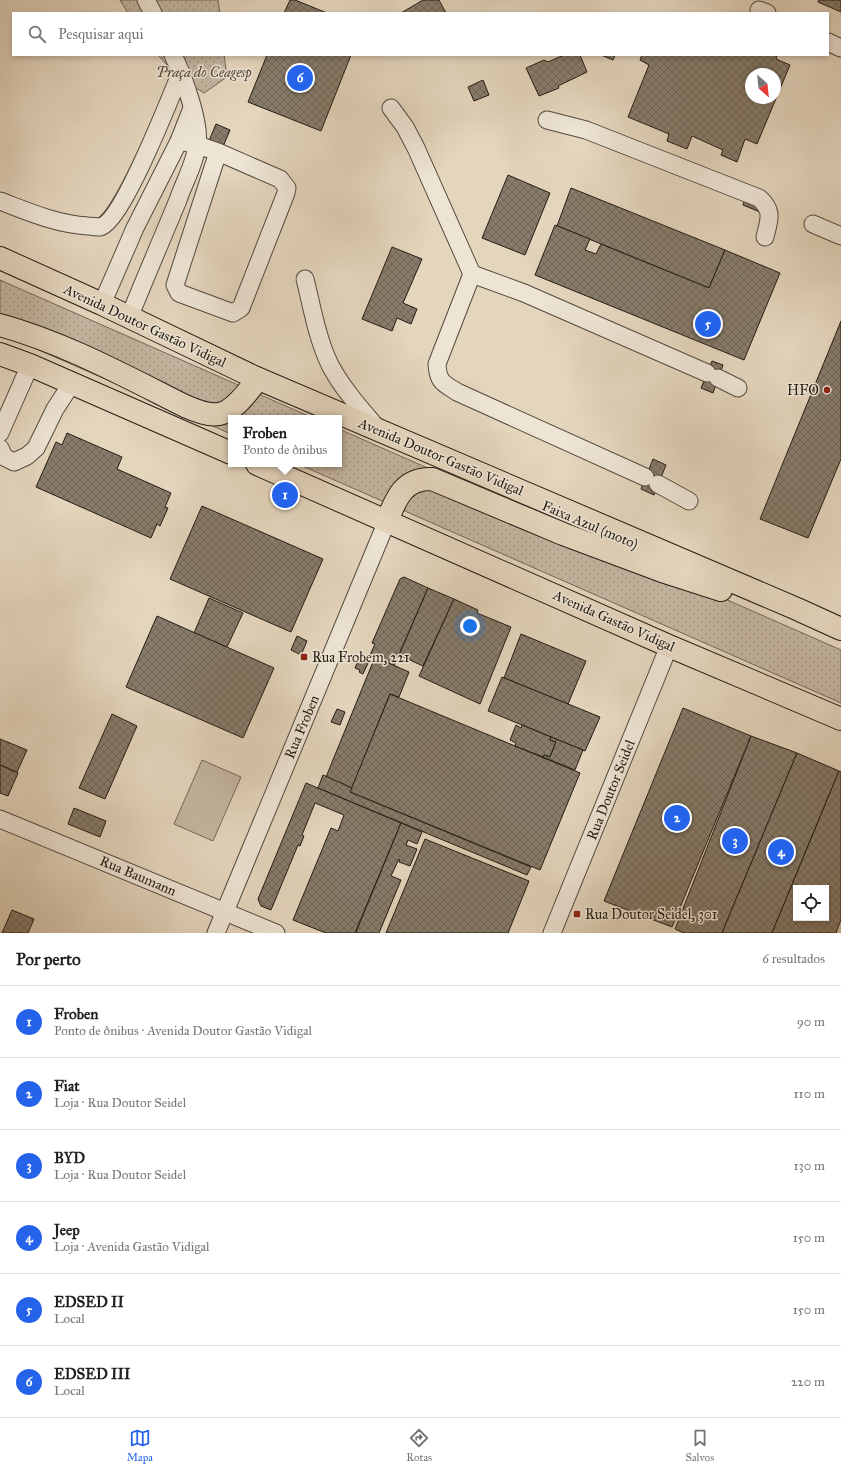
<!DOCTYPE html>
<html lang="pt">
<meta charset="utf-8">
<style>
:root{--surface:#fff;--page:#f2f2f2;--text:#202124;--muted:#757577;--line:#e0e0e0;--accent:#2563eb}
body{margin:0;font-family:"IM FELL Great Primer",serif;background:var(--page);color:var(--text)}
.controls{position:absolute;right:12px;bottom:12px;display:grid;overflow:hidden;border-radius:0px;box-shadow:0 2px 6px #0003}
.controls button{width:36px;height:36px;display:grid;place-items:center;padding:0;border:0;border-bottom:1px solid var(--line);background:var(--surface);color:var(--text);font:20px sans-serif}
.compass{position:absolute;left:745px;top:68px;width:36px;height:36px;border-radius:50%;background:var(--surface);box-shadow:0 2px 6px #0003;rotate:153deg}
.you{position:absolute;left:470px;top:626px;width:14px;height:14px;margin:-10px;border:3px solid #fff;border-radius:50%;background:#1a73e8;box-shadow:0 0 0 6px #1a73e833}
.badge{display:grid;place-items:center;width:26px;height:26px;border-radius:50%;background:var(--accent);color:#fff;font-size:13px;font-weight:700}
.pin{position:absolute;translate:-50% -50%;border:2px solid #fff;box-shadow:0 1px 4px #0006}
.popup{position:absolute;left:228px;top:415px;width:114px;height:52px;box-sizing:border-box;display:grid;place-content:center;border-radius:0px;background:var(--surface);filter:drop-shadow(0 1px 3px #0005);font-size:13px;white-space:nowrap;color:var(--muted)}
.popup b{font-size:15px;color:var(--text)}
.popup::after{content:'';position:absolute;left:50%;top:100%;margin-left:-8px;border:8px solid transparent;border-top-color:var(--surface)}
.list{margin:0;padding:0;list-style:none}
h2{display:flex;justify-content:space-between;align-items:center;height:52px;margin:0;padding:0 16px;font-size:17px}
h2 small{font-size:13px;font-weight:400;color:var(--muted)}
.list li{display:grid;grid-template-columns:26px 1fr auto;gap:12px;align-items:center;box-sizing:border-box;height:72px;padding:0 16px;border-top:1px solid var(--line)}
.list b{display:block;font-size:15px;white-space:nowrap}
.list p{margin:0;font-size:13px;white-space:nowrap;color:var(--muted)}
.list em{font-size:13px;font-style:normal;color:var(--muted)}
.icon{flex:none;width:22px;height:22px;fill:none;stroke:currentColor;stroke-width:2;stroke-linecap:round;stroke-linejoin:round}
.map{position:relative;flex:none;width:841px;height:933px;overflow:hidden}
.search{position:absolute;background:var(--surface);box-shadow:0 2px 6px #0003;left:12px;right:12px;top:12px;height:44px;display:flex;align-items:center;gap:10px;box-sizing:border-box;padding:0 14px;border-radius:0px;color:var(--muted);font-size:15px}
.sheet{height:484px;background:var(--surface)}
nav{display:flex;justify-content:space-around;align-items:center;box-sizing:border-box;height:56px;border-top:1px solid var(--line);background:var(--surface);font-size:11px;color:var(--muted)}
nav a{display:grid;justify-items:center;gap:2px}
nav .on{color:var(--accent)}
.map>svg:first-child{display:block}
.grass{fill:url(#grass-dots);stroke:#73685a}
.garden{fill:#c3b5a0;stroke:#73685a}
.building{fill:url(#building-cross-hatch);stroke:#231b13;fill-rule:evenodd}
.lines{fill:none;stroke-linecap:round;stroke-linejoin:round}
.minor-casing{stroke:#534a3e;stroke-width:19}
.highway-casing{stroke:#231b13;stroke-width:24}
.minor{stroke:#ede4d4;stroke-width:17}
.highway{stroke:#e4d5bd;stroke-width:22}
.poi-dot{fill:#8f2418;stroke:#ede4d4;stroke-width:1.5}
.labels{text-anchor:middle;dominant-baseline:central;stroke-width:3;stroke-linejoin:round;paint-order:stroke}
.park-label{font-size:14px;font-style:italic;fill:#53493d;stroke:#ede4d4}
.street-label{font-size:14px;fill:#231b13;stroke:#ede4d4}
.poi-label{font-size:14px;fill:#231b13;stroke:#ede4d4;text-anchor:start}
</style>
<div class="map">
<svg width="841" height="933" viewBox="0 0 841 933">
<defs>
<pattern id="grass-dots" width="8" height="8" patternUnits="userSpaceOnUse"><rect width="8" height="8" fill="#c3b5a0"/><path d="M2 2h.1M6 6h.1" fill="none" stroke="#a79b89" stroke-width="1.8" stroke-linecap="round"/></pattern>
<pattern id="building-cross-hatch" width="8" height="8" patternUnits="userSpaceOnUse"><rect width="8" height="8" fill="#877c6b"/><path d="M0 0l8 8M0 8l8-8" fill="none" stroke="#6e6557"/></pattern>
</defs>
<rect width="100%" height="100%" fill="#e4d5bd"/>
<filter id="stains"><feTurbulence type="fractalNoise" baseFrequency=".005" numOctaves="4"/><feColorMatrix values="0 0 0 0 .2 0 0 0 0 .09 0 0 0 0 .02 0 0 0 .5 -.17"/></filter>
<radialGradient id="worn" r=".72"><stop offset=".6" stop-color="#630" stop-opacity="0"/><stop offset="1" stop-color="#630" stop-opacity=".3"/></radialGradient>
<g class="grass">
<polygon points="120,0 218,0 220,13 128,13"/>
<polygon points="158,55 224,55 227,77 204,93 176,75"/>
<polygon points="0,280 313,418 231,418 231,434 0,333"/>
<polygon points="339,429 841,650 841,703 298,464 339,464"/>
</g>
<polygon class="garden" points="202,760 241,777 213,841 174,824"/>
<g class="building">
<polygon points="290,0 295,0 327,13 284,13"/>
<polygon points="423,0 439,0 446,13 401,13"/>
<polygon points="819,0 841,0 841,12 818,2"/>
<polygon points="267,55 351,55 321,131 248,102"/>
<polygon points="564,55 580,55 587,72 558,86 559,88 539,96 526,68 544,60 548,62"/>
<polygon points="601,55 615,55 613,60"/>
<path d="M642 55H777L776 59 790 65 757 144 745 139 737 162 721 155 723 150 692 136 687 149 667 141 669 134 628 117 649 65 640 60ZM751 74H775V98H751Z"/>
<polygon points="483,80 489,95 474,101 468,87"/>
<polygon points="216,124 230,130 222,149 208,143"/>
<polygon points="508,175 550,193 525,255 482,238"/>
<polygon points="571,188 725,250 709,288 557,226"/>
<polygon points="745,199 763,206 760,212 743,205"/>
<polygon points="555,225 590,239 585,250 596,254 601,244 709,288 725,250 780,273 744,360 535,275"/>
<polygon points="392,247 422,259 403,303 417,309 411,324 397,318 392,331 362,319"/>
<polygon points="841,321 841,459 808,538 760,519"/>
<polygon points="712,361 723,365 713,393 701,388"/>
<polygon points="67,433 122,457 117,469 171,493 165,507 168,508 160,526 157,524 151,538 36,487 56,442 62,445"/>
<polygon points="653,459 666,465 654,495 641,489"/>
<polygon points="202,506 323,559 291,632 170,579"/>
<polygon points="404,577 428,588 394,666 370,655 375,644 372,643 400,579"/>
<polygon points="428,588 454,599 423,666 399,655"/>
<polygon points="209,598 243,613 227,647 194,633"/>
<polygon points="454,599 478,610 477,613 511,627 480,704 419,676"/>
<polygon points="157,616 274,668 243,738 126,687"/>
<polygon points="521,634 586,661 568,704 504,678"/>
<polygon points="297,636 307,641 301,655 291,650"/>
<polygon points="375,657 409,672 399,697 390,694 352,788 326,777"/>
<polygon points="363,660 368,663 363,674 359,672 360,670 355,668 358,661 362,663"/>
<polygon points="502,677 600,717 585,751 488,711"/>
<polygon points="390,694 580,773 540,870 350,792"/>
<polygon points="683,708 751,736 672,927 604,901"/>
<polygon points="337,709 345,712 340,725 331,722"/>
<polygon points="112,714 137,726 105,799 79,788"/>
<polygon points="516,725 521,728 522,725 551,737 550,740 556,742 550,757 544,755 543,757 515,746 516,743 510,740"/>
<polygon points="751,736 797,753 722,933 684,933 675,929"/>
<polygon points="551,737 583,750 575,770 543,757 544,755 550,757 556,742 550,740"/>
<polygon points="0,739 27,750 17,772 0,765"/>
<polygon points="797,753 839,771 772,933 722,933"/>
<polygon points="0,765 18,773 8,796 0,793"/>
<path d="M839 771 841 772V920L836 933H772ZM796 888H826V918H796Z"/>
<polygon points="323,775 352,788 350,792 531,867 527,875 318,788"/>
<polygon points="306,783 401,823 355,933 326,933 293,920 331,828 338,831 344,815 315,803 302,835 304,836 300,846 298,845 271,910 261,906 258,899"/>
<polygon points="74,808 106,821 100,837 68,824"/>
<polygon points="401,823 422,832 417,844 408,840 406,845 417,849 410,866 399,862 400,860 399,859 391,876 401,880 379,933 359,933 356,932"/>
<polygon points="425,839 529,881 508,933 386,933"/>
<polygon points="12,910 34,919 28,933 2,933"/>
</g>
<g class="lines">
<defs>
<g id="minor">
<polyline points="146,0 153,13"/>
<polyline points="759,10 767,13"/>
<polyline points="828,42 841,48"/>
<polyline points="391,108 405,127 416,148 472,274"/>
<path d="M547 120 586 130 759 198C774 211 769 220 765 237"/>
<polyline points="179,141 198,145 218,152 280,179 287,188 286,193 241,308 233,313 179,293 175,285 218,152"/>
<path d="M0 201C29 212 56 224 88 226 91 226 96 227 100 227 122 222 171 96 181 72"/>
<polyline points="813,224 841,236"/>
<path d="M305 279C312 307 317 338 330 365 342 388 361 409 378 429"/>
<polyline points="102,304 135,228 179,141 192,108"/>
<path d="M129 318C145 278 162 239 178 200 184 182 195 164 197 145 201 123 183 76 173 55"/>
<polyline points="718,378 738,388"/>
<polyline points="0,433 30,365"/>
<polyline points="0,448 4,457 14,462 27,456 36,448 55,409 72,383"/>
<path d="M645 477 457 392C443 383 438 382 437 364L472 274 524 293 707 373"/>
<polyline points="658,484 689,501"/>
<polyline points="0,819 276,933"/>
<polyline points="216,933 387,521"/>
<polyline points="552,933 669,646"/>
</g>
<g id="highway">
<polyline points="0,258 102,304 252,376 797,609 841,629"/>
<path d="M0 325C65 343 125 376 185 406 195 410 207 416 219 414 234 412 249 390 258 379"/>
<polyline points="0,354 30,365 231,453"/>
<polyline points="257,464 669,646 841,719"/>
<path d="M387 521C396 498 404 478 432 479L563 534 662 571 721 590"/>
</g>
</defs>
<use href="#minor" class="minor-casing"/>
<use href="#highway" class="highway-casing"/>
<use href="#minor" class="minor"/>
<use href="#highway" class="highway"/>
</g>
<g class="poi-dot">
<circle cx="827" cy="390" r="4"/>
<rect x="300" y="653" width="8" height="8" rx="2"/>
<rect x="573" y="910" width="8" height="8" rx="2"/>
</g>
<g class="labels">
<g class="park-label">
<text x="204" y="72">Praça do Ceagesp</text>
</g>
<g class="street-label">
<text transform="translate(145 326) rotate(25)">Avenida Doutor Gastão Vidigal</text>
<text transform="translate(441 457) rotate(23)">Avenida Doutor Gastão Vidigal</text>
<text transform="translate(590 525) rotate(23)">Faixa Azul (moto)</text>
<text transform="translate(614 621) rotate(24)">Avenida Gastão Vidigal</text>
<text transform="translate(302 727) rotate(-67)">Rua Froben</text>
<text transform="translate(611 790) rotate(-68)">Rua Doutor Seidel</text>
<text transform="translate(138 876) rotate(23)">Rua Baumann</text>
</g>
<g class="poi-label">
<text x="819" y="390" text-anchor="end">HFO</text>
<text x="312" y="657">Rua Frobem, 221</text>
<text x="585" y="914">Rua Doutor Seidel, 301</text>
</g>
</g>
<rect width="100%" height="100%" filter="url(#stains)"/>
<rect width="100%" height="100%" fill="url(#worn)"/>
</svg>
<div class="controls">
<button><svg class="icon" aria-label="locate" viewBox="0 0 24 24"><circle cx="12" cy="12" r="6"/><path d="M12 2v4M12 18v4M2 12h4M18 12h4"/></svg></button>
</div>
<svg class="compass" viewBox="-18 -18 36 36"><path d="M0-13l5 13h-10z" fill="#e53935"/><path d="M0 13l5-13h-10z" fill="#757577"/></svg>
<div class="you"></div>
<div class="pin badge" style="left:285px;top:495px">1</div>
<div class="popup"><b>Froben</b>Ponto de ônibus</div>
<div class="pin badge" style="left:677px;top:818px">2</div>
<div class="pin badge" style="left:735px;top:841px">3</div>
<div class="pin badge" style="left:781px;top:852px">4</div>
<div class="pin badge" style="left:708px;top:324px">5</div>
<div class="pin badge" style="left:300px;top:78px">6</div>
<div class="search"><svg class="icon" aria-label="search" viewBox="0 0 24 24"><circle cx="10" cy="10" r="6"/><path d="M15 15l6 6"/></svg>Pesquisar aqui</div>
</div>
<section class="sheet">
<h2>Por perto<small>6 resultados</small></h2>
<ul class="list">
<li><span class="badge">1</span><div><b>Froben</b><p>Ponto de ônibus · Avenida Doutor Gastão Vidigal</p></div><em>90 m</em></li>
<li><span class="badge">2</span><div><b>Fiat</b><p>Loja · Rua Doutor Seidel</p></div><em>110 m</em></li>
<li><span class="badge">3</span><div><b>BYD</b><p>Loja · Rua Doutor Seidel</p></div><em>130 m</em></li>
<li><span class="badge">4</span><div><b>Jeep</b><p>Loja · Avenida Gastão Vidigal</p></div><em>150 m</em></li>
<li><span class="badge">5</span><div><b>EDSED II</b><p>Local</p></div><em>150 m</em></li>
<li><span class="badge">6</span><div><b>EDSED III</b><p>Local</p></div><em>220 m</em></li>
</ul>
</section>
<nav>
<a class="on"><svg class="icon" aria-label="map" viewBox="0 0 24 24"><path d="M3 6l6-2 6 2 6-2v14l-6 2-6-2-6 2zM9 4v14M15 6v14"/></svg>Mapa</a>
<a><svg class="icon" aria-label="directions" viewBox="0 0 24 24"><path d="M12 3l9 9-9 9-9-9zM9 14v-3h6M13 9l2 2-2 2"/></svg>Rotas</a>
<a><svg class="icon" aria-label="saved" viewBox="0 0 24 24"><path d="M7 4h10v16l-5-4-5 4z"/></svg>Salvos</a>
</nav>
